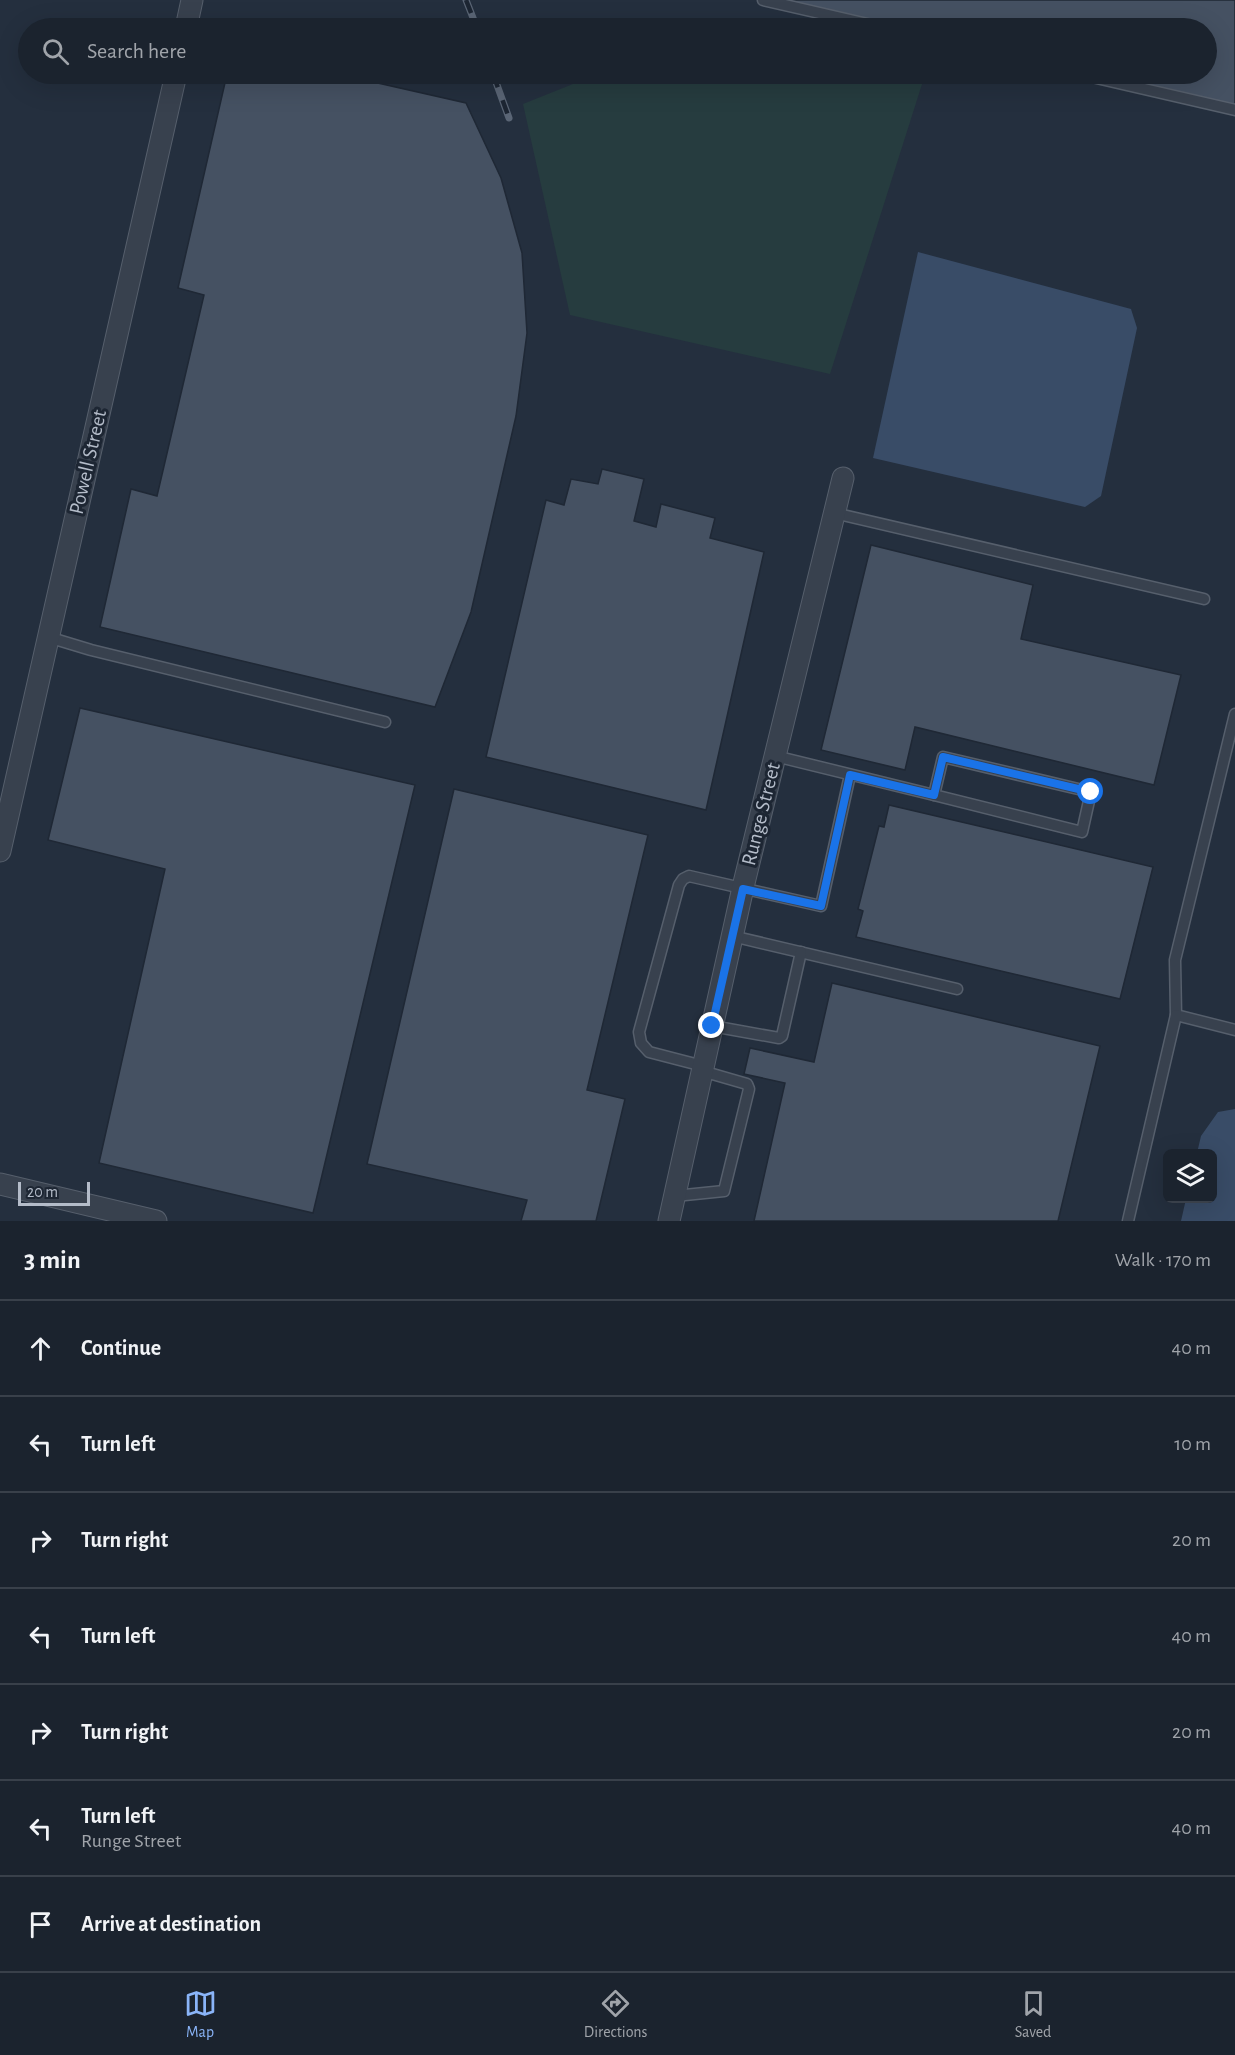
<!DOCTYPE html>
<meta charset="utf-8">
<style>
:root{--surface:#1b232e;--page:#282f3a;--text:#f1f3f6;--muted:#a0a4aa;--line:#39404a;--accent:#8ab4f8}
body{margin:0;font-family:"Alegreya Sans",sans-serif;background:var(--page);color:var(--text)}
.controls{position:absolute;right:18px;bottom:18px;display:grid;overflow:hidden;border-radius:9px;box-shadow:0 6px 24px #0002}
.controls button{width:54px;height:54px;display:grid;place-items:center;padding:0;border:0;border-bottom:2px solid var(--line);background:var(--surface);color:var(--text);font:30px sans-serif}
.scale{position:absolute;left:18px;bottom:15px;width:72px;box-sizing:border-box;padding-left:6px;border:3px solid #b4bcc9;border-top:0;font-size:16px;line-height:21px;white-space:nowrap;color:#b4bcc9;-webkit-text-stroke:4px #1d2633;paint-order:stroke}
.stop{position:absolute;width:18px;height:18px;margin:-14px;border:4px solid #1a73e8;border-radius:50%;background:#fff}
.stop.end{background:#1a73e8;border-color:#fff;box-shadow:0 2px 6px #0008}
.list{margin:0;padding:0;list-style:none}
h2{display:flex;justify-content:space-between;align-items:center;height:78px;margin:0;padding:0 24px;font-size:26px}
h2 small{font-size:20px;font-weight:400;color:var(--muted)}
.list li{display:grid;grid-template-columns:39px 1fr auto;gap:18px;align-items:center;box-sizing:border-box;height:96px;padding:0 24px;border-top:2px solid var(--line)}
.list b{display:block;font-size:22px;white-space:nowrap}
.list p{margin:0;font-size:20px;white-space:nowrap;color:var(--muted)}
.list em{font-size:20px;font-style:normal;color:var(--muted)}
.icon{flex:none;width:33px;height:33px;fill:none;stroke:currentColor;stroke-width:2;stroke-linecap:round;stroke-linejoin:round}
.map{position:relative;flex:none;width:1235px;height:1221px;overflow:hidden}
.search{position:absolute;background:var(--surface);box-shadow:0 6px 24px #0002;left:18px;right:18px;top:18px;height:66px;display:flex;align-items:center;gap:15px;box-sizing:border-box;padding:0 21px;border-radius:33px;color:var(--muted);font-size:22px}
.sheet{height:750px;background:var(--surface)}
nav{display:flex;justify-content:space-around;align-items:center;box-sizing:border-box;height:84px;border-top:2px solid var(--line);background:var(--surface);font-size:16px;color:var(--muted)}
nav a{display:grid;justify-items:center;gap:3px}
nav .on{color:var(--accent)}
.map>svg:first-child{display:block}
.green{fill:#263c3f}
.water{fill:#394c67}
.building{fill:#455162;stroke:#1f2835;stroke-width:1.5}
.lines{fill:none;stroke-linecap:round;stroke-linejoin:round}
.lane-casing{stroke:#565f6c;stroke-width:13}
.street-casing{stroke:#565f6c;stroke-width:23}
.lane{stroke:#38414e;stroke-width:10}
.street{stroke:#38414e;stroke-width:21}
.rail-casing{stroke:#5a6575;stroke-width:7}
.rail{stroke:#1d2633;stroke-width:4.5;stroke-dasharray:14;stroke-linecap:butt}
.route{stroke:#1a73e8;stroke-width:8}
.labels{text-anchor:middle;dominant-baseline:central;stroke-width:6;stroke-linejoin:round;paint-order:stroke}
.street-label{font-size:21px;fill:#b4bcc9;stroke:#1d2633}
</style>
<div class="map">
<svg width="1235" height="1221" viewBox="0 0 1235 1221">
<rect width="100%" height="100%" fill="#242f3e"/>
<polygon class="green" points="598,74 890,74 923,81 830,374 570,315 523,104"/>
<g class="water">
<polygon points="918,252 1131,309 1137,328 1101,496 1085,507 873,458"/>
<polygon points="1235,1109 1235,1221 1181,1221 1186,1199 1212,1198 1212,1154 1197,1153 1201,1136 1218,1112"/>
</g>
<g class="building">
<polygon points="768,0 1235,0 1235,109 1082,74 1206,74 1206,28 890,28"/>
<polygon points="227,74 338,74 466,103 501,178 522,253 527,333 516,416 471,612 435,707 100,627 131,489 157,496 204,295 178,288"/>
<polygon points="602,469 644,479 634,521 656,527 661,504 715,518 710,538 764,552 706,810 486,757 546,500 564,505 571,479 598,484"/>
<polygon points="871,545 1033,585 1021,639 1181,675 1154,785 915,727 905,770 821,750"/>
<polygon points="80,708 415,785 313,1213 99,1163 165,869 48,840"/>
<polygon points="454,789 648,835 587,1090 625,1099 596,1221 521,1221 527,1200 367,1164"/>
<polygon points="889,805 1153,867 1120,999 856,937 863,911 858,909 879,826 884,827"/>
<polygon points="832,983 1100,1046 1058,1221 754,1221 785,1083 744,1074 750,1048 814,1062"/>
</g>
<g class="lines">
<defs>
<g id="lane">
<polyline points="763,0 885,28"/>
<polyline points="1079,74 1235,110"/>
<polyline points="834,513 1204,599"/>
<polyline points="48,637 91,650 385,722"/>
<polyline points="1235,714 1175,960 1176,1015 1235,1030"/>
<polyline points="775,756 934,795"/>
<polygon points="943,757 1091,792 1082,832 934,795"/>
<polyline points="732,936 957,989"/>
<polyline points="712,1026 779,1038 782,1036 801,952"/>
<polyline points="703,1066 649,1052 641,1043 639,1032 679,885 683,879 689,876 821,906 850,775"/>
<polyline points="675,1196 724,1191 749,1089 747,1084 702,1071"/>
<polyline points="1128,1221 1176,1015"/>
</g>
<g id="street">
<polyline points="186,28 192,0"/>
<polyline points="0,851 176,74"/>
<polyline points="0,1184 156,1221"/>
<polyline points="669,1221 744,883 843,478"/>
</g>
</defs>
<use href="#lane" class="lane-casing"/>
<use href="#street" class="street-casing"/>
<use href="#lane" class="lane"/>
<use href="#street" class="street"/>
<defs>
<g id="rail">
<polyline points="466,0 477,28"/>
<polyline points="493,74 509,118"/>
</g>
</defs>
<use href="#rail" class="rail-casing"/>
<use href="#rail" class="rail"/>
</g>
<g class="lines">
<polyline class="route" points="712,1026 743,889 821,906 850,775 934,795 943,757 1091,792"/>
</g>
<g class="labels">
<g class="street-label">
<text transform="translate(88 462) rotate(-77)">Powell Street</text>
<text transform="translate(761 814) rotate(-76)">Runge Street</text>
</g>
</g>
</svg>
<div class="controls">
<button><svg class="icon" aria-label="layers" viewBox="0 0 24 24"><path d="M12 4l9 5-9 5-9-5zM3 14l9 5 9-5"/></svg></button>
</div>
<div class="scale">20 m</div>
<div class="stop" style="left:1091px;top:792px"></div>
<div class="stop end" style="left:712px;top:1026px"></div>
<div class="search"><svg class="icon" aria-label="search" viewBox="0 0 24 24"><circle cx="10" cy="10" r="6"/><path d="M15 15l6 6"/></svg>Search here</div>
</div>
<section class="sheet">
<h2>3 min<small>Walk · 170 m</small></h2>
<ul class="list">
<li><svg class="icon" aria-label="ahead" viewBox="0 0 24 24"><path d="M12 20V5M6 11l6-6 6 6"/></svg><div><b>Continue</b></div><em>40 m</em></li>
<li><svg class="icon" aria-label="left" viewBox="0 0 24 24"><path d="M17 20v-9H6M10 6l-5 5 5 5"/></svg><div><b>Turn left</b></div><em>10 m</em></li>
<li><svg class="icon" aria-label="right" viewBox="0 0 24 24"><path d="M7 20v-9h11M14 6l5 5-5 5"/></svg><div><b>Turn right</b></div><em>20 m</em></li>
<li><svg class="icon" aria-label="left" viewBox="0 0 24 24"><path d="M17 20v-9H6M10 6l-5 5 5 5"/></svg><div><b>Turn left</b></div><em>40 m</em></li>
<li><svg class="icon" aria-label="right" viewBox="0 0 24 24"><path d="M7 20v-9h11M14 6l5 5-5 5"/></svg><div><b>Turn right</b></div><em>20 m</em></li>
<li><svg class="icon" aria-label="left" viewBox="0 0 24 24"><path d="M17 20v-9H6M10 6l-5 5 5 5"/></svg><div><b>Turn left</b><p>Runge Street</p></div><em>40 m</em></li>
<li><svg class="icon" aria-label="arrive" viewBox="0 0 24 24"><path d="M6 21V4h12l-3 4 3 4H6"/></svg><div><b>Arrive at destination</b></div></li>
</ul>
</section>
<nav>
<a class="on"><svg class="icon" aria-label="map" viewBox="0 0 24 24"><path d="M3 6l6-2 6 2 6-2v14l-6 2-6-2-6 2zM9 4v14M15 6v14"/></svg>Map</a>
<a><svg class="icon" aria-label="directions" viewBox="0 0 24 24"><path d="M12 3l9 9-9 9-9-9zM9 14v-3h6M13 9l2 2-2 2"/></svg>Directions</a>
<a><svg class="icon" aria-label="saved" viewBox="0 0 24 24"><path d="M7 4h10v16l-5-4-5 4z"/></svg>Saved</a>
</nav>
